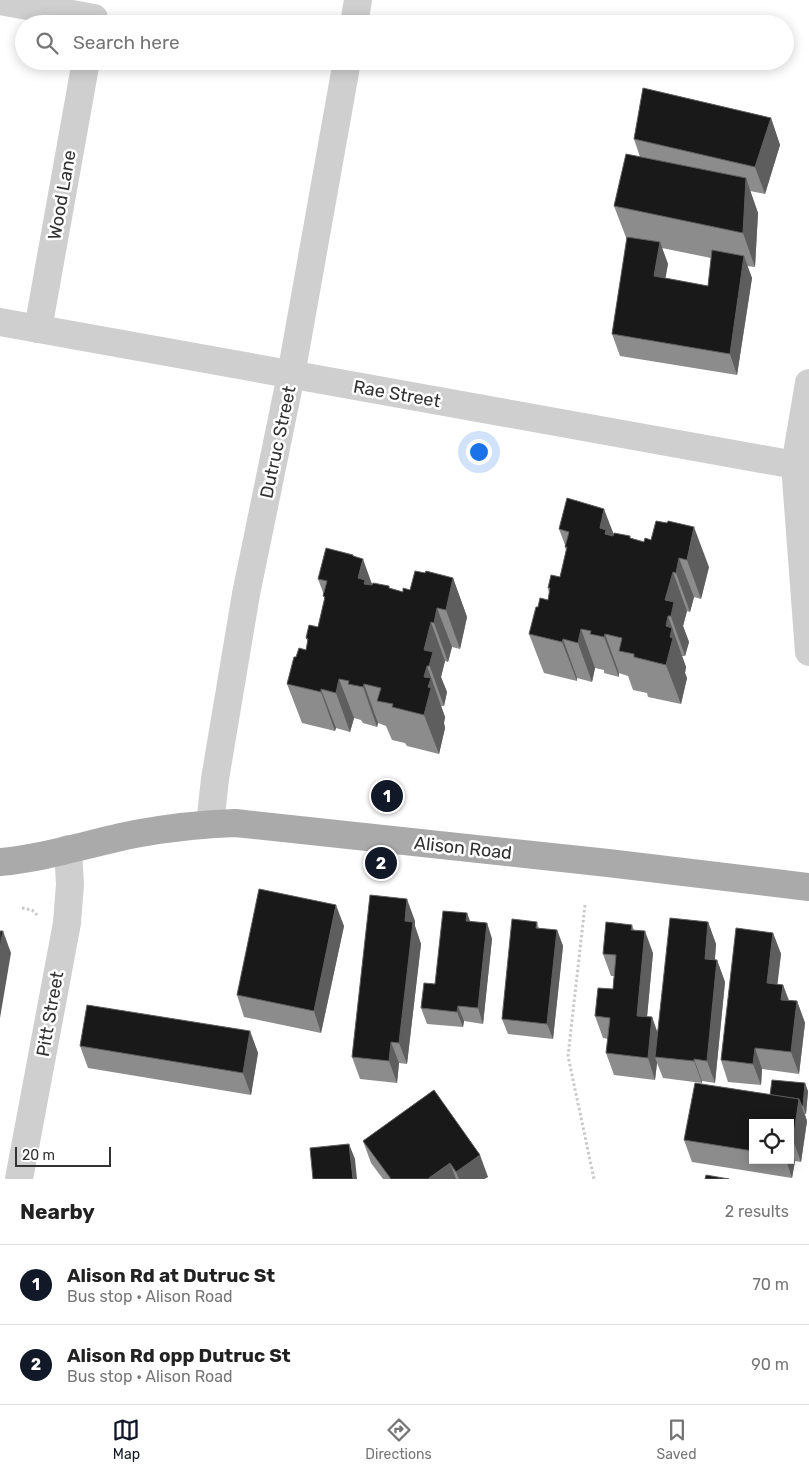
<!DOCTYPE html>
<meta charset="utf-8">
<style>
:root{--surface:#fff;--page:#f6f6f6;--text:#222;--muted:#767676;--line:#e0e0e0;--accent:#111827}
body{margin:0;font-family:Rubik,sans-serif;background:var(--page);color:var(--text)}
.controls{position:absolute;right:15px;bottom:15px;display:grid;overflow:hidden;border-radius:0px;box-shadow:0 2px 12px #0003}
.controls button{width:45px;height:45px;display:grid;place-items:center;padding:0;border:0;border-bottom:1px solid var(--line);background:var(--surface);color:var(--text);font:25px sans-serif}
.scale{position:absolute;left:15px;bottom:12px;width:96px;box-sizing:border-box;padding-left:5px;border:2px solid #323232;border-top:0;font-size:14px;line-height:18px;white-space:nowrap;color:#323232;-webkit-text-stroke:4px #fff;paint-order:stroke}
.you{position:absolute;left:478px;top:451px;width:18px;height:18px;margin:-12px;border:4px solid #fff;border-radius:50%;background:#1a73e8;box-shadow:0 0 0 8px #1a73e833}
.badge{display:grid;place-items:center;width:32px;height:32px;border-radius:50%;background:var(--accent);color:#fff;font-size:16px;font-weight:700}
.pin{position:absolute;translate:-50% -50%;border:2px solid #fff;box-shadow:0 1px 5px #0006}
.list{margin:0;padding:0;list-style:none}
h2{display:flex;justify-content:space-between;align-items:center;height:65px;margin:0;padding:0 20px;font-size:21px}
h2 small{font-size:16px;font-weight:400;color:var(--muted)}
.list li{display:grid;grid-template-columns:32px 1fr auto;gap:15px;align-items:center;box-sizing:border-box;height:80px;padding:0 20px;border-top:1px solid var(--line)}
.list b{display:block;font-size:19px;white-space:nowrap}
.list p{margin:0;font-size:16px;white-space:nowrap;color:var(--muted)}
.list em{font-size:16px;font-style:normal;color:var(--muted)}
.icon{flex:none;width:28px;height:28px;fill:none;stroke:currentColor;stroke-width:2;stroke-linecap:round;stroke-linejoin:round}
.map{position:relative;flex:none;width:809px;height:1179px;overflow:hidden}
.search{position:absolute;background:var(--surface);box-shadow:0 2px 12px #0003;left:15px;right:15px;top:15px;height:55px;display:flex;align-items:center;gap:12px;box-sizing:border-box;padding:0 18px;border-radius:28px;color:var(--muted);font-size:19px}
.sheet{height:225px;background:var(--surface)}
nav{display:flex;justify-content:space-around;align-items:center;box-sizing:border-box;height:70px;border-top:1px solid var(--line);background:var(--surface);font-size:14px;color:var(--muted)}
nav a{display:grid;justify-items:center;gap:2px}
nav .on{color:var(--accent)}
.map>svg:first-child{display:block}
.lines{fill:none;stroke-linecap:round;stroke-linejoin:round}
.path{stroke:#c9c9c9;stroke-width:3;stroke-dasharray:2.5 2.5;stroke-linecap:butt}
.minor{stroke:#cfcfcf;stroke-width:28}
.major{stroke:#aaa;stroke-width:28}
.wall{fill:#8c8c8c;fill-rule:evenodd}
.shaded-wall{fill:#5e5e5e}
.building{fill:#191919;stroke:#5e5e5e}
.labels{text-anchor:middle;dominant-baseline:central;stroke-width:5;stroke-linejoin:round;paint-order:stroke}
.street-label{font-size:18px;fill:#323232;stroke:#fff}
</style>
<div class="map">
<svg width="809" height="1179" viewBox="0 0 809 1179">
<rect width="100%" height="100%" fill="#fff"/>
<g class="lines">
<g class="path">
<polyline points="585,905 568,1056 594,1179"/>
<polyline points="22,908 32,910 37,915"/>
</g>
<g class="minor">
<polyline points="0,1 94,18"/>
<polyline points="354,24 358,0"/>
<polyline points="0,322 795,465"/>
<polyline points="38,329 86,61"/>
<polyline points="809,383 795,465 809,652"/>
<polyline points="210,824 215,779 246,594 291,375 347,61"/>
<polyline points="19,1179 67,923 70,884 68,849"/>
</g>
<path class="major" d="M0 862C46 858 90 843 135 834 168 828 201 824 235 823L608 863 809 887"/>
</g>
<g class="wall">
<path d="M771 118 780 145 765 194 750 191 758 213 755 267 747 266 752 278 737 375 620 356 612 334 627 240 614 206 640 157 634 139ZM662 248 711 258 708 286 665 278 668 264Z"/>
<polygon points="559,529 614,535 631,539 709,567 701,599 694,597 690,612 687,611 683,626 689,642 685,656 682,656 686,667 685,673 687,678 681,704 648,697 647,693 633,690 628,676 619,673 619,677 604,673 604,670 595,668 592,682 577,678 577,681 544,673 529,634 538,607 548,600 549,593 548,588 560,577 566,550 565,547 565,545"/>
<polygon points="353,555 372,584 403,592 410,590 425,573 453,578 467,617 460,649 452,647 448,662 445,661 441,677 447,692 444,706 441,706 445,717 444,723 445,728 439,754 407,746 405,743 392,740 386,726 378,723 377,727 363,723 361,720 354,718 350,732 336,728 335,731 302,723 287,684 296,657 306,650 308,642 306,638 318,627 324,600 324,595 318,579"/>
<polygon points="467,913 470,922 487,923 492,939 483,1024 464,1021 463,1027 427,1024 421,1008 435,984"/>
<polygon points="415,921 415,926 421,944 407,1064 399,1063 397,1083 360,1079 352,1057"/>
<polygon points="537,922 539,929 557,930 563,946 553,1039 508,1034 502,1019"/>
<polygon points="708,922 716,944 715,960 717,960 725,982 715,1083 702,1081 702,1083 663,1078 657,1063 655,1080 614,1075 606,1053 608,1039 603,1038 595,1016 613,989 614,976 611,976 603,954 632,925 634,930 653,953 647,1017 652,1017 657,1033"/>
<polygon points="344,926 321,1033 244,1017 237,995"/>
<polygon points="773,933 781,954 777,984 783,985 789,1000 797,1001 805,1023 799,1074 762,1069 761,1085 728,1082 721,1060"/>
<polygon points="250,1031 258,1053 251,1095 88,1068 80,1046"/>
<polygon points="434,1090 488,1177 484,1179 383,1179 371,1163 363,1141"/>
<path d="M808 1091 806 1114H805L807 1121 801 1162 795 1161 792 1178 692 1162 684 1140 770 1095ZM753 1123H790V1160H753Z"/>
</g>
<g class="shaded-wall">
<polygon points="771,118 780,145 765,194 755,167"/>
<polygon points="746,178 758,213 755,267 743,233"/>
<polygon points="660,242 668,264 662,298 654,276"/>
<polygon points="744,256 752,278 737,375 730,354"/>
<polygon points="604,509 619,548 600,528"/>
<polygon points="694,527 709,567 701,599 687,560"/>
<polygon points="353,555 360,572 363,559 377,598 358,578 353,556"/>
<polygon points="679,558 694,597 690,612 676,573"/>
<polygon points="673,572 687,611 683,626 689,642 685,656 665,600"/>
<polygon points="453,578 467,617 460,649 446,610"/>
<polygon points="437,608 452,647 448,662 434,623"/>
<polygon points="668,616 686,667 685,673 687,678 681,704 666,665 666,626"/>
<polygon points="431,622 445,661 441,677 447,692 444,706 424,650"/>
<polygon points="581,629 595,668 592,682 578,643"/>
<polygon points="605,634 619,673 619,677 604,637"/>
<polygon points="563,639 577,678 577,681 562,642"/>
<polygon points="427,666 445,717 444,723 445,728 439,754 424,715 424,677"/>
<polygon points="339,679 354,718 350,732 336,693"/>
<polygon points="364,684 378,723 377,727 363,687"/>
<polygon points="321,689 336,728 335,731 321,692"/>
<polygon points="407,899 415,921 415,926 421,944 407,1064 399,1043 405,921"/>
<polygon points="336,905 344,926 321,1033 314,1011"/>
<polygon points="467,913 473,929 466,921"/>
<polygon points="708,922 716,944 713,981 705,959"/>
<polygon points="487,923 492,939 483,1024 478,1008"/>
<polygon points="557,930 563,946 553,1039 547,1024"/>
<polygon points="3,931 11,953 0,1018 0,948"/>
<polygon points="645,931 653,953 645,1038 637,1016"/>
<polygon points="773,933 781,954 775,1005 767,983"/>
<polygon points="717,960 725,982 715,1083 707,1061"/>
<polygon points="783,985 791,1007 781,1000"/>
<polygon points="797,1001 805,1023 799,1074 791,1052"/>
<polygon points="458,1006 464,1021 463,1027 457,1012"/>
<polygon points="652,1017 660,1039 655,1057 657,1063 655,1080 648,1058"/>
<polygon points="250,1031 258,1053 251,1095 243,1073"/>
<polygon points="391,1042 399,1063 397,1083 389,1061"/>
<polygon points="755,1048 762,1069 761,1085 753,1064"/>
<polygon points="694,1059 702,1081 702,1083 694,1061"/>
<polygon points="805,1083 808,1091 806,1114 803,1106"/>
<polygon points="799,1099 807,1121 801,1162 793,1140"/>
<polygon points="349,1144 355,1159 357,1179 353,1179"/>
<polygon points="790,1147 795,1161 792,1178 786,1160 790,1160"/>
<polygon points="480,1155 488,1177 484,1179 459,1179 456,1172"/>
<polygon points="450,1163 456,1179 429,1179 429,1178"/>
</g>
<g class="building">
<polygon points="643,88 771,118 755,167 634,139"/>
<polygon points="626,154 746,178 743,233 614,206"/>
<polygon points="627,237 660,242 654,276 708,286 712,250 744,256 730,354 612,334"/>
<polygon points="567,498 604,509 600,528 606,530 605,534 613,536 614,533 630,536 630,538 644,542 645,538 651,540 656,521 667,523 668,521 694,527 687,560 679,558 676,573 673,572 665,600 674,602 671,616 668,616 666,626 672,628 670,637 673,638 666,665 634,657 634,654 619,651 622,638 605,634 604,637 590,634 591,631 581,629 578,643 563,639 562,642 529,634 536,607 538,607 540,598 548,600 550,588 548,588 551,575 560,577 567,547 565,547 569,532 559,529"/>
<polygon points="326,548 353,555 353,556 363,559 358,578 365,580 364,584 372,585 373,583 389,586 389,588 403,592 403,588 410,590 415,571 425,573 426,571 453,578 446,610 437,608 434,623 431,622 424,650 433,652 429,666 427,666 424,677 431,678 428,687 431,688 424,715 392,707 393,704 377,701 381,688 364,684 363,687 348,684 349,681 339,679 336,693 321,689 321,692 287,684 294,657 296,657 299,648 306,650 308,639 306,638 309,625 318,627 325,597 323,596 327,581 318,579"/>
<polygon points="259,889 336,905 314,1011 237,995"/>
<polygon points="370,895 407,899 405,921 413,922 399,1043 391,1042 389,1061 352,1057"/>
<polygon points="443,911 467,913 466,921 487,923 478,1008 458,1006 457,1012 421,1008 424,983 435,984"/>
<polygon points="670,918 708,922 705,959 717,960 707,1061 694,1059 694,1061 655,1057"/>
<polygon points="512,919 537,922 536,928 557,930 547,1024 502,1019"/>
<polygon points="606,922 632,925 631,930 645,931 637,1016 652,1017 648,1058 606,1053 610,1018 595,1016 598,988 613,989 616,955 603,954"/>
<polygon points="736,928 773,933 767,983 783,985 781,1000 797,1001 791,1052 755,1048 753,1064 721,1060"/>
<polygon points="0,931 3,931 0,948"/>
<polygon points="87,1005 250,1031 243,1073 80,1046"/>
<polygon points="772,1080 805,1083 803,1106 802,1106 799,1099 770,1095"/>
<polygon points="695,1083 799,1099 793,1140 790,1139 790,1123 753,1123 753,1151 684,1140"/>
<polygon points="434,1090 480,1155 456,1172 450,1163 429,1178 429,1179 391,1179 363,1141"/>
<polygon points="349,1144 353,1179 313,1179 310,1148"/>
<polygon points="706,1175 729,1179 705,1179"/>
</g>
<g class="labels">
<g class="street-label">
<text transform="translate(62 195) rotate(-80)">Wood Lane</text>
<text transform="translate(397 394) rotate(10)">Rae Street</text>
<text transform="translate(278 442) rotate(-78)">Dutruc Street</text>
<text transform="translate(463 848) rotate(6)">Alison Road</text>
<text transform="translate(50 1014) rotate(-80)">Pitt Street</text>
</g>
</g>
</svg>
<div class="controls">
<button><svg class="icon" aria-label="locate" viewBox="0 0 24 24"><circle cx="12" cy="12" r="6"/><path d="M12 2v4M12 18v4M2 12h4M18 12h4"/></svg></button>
</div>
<div class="scale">20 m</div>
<div class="you"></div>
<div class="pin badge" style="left:387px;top:796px">1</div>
<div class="pin badge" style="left:381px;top:863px">2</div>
<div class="search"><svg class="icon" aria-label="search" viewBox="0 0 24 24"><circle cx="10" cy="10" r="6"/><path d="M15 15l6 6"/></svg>Search here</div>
</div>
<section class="sheet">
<h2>Nearby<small>2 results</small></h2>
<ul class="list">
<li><span class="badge">1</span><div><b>Alison Rd at Dutruc St</b><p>Bus stop · Alison Road</p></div><em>70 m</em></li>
<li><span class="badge">2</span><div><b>Alison Rd opp Dutruc St</b><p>Bus stop · Alison Road</p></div><em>90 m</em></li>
</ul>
</section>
<nav>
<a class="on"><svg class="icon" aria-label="map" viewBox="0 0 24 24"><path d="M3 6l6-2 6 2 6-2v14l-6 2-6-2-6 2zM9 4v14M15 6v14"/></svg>Map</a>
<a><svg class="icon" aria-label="directions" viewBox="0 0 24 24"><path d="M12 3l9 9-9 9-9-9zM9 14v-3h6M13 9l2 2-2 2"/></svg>Directions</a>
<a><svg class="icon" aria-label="saved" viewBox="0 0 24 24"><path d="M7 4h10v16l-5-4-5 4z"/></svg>Saved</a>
</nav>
